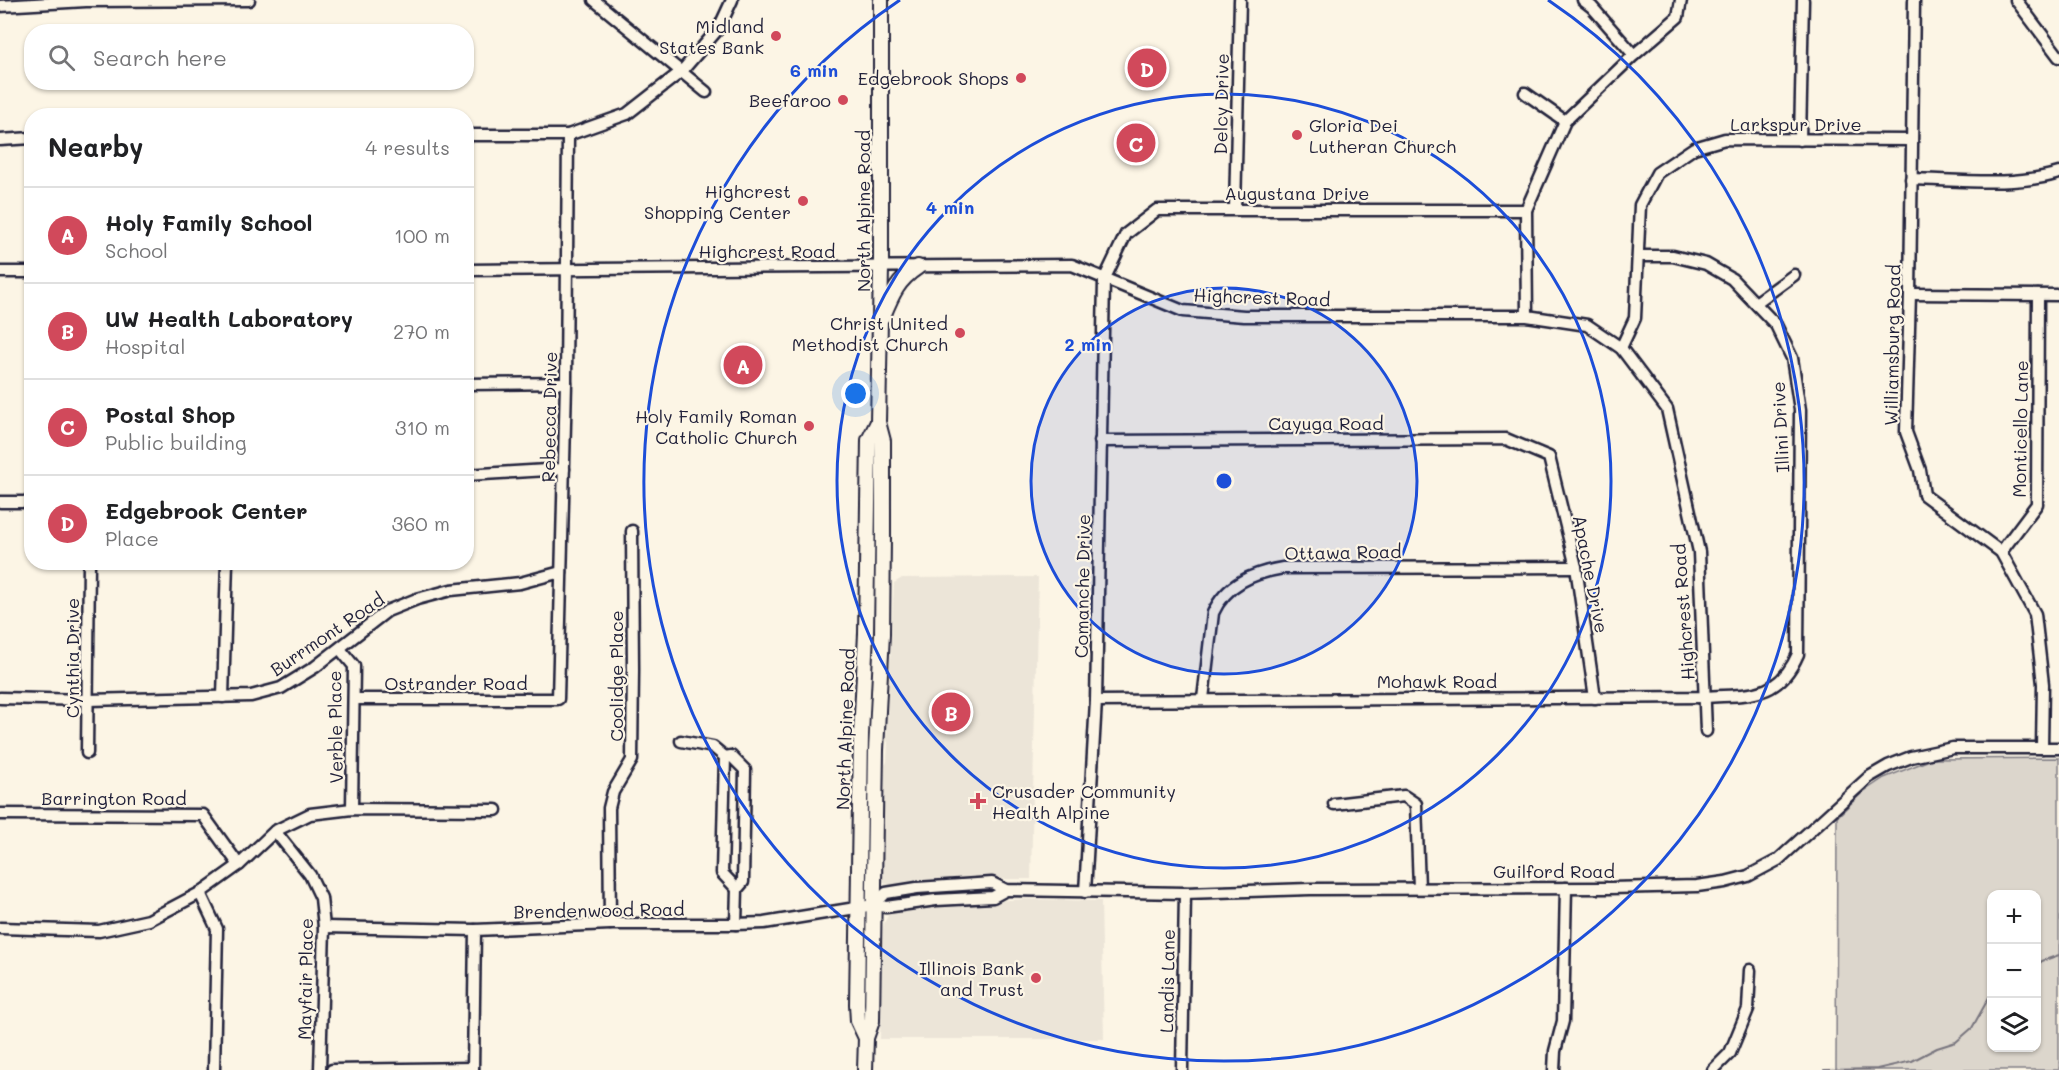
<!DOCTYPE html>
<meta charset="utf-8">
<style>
:root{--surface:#fff;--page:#f6f6f6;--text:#202124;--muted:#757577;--line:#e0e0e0;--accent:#d1495b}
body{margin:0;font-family:Mali,sans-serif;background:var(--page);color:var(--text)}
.controls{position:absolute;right:18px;bottom:18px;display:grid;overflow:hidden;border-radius:12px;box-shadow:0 2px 4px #0004}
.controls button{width:54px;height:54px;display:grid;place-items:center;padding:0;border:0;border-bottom:2px solid var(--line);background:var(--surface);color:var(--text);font:30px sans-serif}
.you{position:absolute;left:856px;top:394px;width:21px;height:21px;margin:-15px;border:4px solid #fff;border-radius:50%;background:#1a73e8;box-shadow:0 0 0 9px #1a73e833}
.badge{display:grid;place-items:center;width:39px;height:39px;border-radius:50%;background:var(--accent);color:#fff;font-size:20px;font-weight:700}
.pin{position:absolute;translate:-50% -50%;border:3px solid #fff;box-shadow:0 2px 6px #0006}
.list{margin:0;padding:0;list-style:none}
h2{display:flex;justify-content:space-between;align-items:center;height:78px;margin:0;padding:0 24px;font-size:26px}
h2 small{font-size:20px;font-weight:400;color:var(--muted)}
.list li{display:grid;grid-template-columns:39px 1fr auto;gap:18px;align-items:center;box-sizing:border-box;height:96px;padding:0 24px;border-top:2px solid var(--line)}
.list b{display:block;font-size:22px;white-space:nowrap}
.list p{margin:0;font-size:20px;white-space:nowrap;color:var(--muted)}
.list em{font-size:20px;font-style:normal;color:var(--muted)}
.icon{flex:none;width:33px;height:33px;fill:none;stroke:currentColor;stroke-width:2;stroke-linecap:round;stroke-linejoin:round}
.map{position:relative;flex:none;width:2059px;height:1070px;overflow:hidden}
.search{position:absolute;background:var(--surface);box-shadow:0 2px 4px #0004;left:24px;top:24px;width:450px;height:66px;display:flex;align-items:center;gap:15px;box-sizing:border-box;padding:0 21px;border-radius:24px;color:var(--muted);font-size:22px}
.panel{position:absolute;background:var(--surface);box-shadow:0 2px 4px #0004;left:24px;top:108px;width:450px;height:462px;border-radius:24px}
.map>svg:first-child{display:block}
.built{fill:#ece5d8}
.green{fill:#dcd6cc;stroke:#7f7c84;stroke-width:1.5;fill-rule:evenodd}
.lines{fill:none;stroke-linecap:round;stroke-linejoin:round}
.stream{stroke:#78757e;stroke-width:2}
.minor-casing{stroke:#22223b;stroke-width:15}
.major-casing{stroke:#22223b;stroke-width:18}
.minor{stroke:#fcf5e5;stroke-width:10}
.major{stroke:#fcf5e5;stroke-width:14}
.ring{fill:none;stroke:#1d4ed8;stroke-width:3}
.poi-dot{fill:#d1495b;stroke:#fcf5e5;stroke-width:2}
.labels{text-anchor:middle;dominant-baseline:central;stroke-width:4.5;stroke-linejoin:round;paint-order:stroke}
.poi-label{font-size:18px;fill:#22223b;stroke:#fcf5e5;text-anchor:end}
.street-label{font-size:18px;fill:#22223b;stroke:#fcf5e5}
.centre{fill:#1d4ed8;stroke:#fcf5e5;stroke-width:3}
.ring-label{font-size:18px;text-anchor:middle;font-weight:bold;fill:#1d4ed8;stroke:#fcf5e5;stroke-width:4.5;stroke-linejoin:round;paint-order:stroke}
</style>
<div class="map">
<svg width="2059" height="1070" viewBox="0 0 2059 1070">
<rect width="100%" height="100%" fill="#fcf5e5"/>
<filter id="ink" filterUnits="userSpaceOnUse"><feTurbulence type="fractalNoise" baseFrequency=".0167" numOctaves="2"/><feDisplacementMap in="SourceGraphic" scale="12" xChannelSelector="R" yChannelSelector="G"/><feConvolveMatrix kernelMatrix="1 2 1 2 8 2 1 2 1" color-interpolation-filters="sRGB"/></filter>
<g filter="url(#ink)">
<g class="built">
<polygon points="1038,577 1031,879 957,879 891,886 883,882 880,875 881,825 885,800 885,765 887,762 888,743 886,739 894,583 902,578"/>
<polygon points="1024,899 1101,901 1104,1039 880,1039 883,930 884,923 889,914 895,910 908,907"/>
</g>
<path class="green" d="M1932 759 2059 758V1070H1836L1837 817 1863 792 1884 778ZM1992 894H2036V1048H1992Z"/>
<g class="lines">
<g class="stream">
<polyline points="2036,966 2042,961 2059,955"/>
<polyline points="1824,1070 1877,1069 1912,1061 1937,1048 1956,1042 1972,1028 1992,992"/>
</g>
<defs>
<g id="minor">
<polyline points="594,0 706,92"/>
<polyline points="1583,0 1592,7 1634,55"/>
<polyline points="1914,0 1910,294 1906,432 1920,470 1924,495 2001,552 2035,614 2043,684 2042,748"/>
<polyline points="2016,0 2059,57"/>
<polyline points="0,6 86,1 249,0"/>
<polyline points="1525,93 1565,121"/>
<polyline points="466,135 568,135 627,114 682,71 719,28 732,0"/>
<polyline points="0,140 32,138"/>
<polyline points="1800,140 1803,0"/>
<path d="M1911 179C1960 180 2012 187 2059 173"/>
<polyline points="1235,209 1240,0"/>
<polyline points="466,270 1072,265 1183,311 1244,316 1527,316 1587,325 1621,348 1667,409 1699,552 1706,731"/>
<polyline points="0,272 32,272"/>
<polyline points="1910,294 2059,295"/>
<polyline points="1757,302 1794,275"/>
<polyline points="1527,316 1526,210 1565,121 1634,55 1678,17 1681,0"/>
<polyline points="1621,348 1635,318 1640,205 1657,173 1694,148 1725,139 1911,140"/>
<polyline points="466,384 566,383"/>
<polyline points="1100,441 1506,439 1549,457 1576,567 1595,698"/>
<polyline points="466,475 564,469"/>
<polyline points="0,502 32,502"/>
<polyline points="2001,552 2037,504 2038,295"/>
<polyline points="340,649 354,666 352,809"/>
<polyline points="223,697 227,562"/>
<polyline points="0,698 88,700 251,696 281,688 315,667 387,611 417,599 451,590 520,583 561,572"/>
<polyline points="354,699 558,699 566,383 568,135"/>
<path d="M1203 699 1213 613C1226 584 1253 573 1283 568L1576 567"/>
<path d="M1096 701 1706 697C1748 694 1778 700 1798 654L1800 410 1792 358 1776 325 1732 279 1706 264 1673 256H1639"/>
<polyline points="681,741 713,747 725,757"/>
<polyline points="87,753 89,562"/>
<polyline points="1334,804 1404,796 1416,804 1419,888"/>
<polyline points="0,814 203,815 239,865"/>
<polyline points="275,831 310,875 321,898 324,927 320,1070"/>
<polyline points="1085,892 1096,701 1104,280 1126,234 1157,210 1526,210"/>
<polyline points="200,893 217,929 214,1070"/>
<polyline points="874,905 886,893 917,888 992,883 1006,890 1185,893 1310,889 1610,888 1697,886 1725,882 1748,876 1778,860 1869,777 1888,766 1911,757 1953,748 2059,748"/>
<polyline points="610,924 609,808 613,792 632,760 633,670 632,531"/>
<polyline points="736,924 737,889 743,882 745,770 731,756 725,757 722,873 737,889"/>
<polyline points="324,927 475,930 610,924 736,924 764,923 874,905 886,907 936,900 993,897 1006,890"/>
<polyline points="0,928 99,931 149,920 200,893 239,865 275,831 310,814 352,809 496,810"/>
<polyline points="332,1070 473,1068"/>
<polyline points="473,1070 475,930"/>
<polyline points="1182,1070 1185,893"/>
<polyline points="1554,1070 1555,1051 1563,1021 1566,888"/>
<polyline points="1713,1070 1730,1053 1748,1009 1750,970"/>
</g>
<g id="major">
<path d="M883 316C892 294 898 280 918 267"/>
<polyline points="866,1038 858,1021 857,1004 861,735 866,633 869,440 878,422"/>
<polyline points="865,1070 866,1038 872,1021 876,750 882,634 883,537 883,441 878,422 881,268 881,0"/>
</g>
</defs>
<use href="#minor" class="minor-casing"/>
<use href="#major" class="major-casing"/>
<use href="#minor" class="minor"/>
<use href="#major" class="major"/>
</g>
</g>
<circle cx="1224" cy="481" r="193" fill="#1d4ed8" fill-opacity=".12"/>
<g class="ring">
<circle cx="1224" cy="481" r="193"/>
<circle cx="1224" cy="481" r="387"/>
<path d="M1548 0A580 580 0 1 1 900 0"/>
</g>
<g class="poi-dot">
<circle cx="776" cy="36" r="6"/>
<circle cx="1021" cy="78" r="6"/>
<circle cx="843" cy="100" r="6"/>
<circle cx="1297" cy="135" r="6"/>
<circle cx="803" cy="201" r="6"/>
<circle cx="960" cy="333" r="6"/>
<circle cx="809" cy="426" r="6"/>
<path d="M975 792h6v6h6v6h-6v6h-6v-6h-6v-6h6z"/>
<circle cx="1036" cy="978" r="6"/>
</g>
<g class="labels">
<g class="poi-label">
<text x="764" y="26">Midland<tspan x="764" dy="21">States Bank</tspan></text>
<text x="1009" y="78">Edgebrook Shops</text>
<text x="831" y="100">Beefaroo</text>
<text x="1309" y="125" text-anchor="start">Gloria Dei<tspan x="1309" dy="21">Lutheran Church</tspan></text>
<text x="791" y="191">Highcrest<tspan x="791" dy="21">Shopping Center</tspan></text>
<text x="948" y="323">Christ United<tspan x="948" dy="21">Methodist Church</tspan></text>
<text x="797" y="416">Holy Family Roman<tspan x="797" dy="21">Catholic Church</tspan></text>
<text x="992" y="791" text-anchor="start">Crusader Community<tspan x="992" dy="21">Health Alpine</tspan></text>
<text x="1024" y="968">Illinois Bank<tspan x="1024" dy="21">and Trust</tspan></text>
</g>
<g class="street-label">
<text transform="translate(1221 104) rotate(-89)">Delcy Drive</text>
<text x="1796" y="124">Larkspur Drive</text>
<text x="1297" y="193">Augustana Drive</text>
<text transform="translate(863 211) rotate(-90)">North Alpine Road</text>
<text x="767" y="251">Highcrest Road</text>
<text transform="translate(1262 297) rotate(2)">Highcrest Road</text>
<text transform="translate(1892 345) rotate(-89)">Williamsburg Road</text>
<text transform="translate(549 417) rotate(-89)">Rebecca Drive</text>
<text x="1326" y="423">Cayuga Road</text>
<text transform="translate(1780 427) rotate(-93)">Illini Drive</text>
<text transform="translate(2020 429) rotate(-89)">Monticello Lane</text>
<text transform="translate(1343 552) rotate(-1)">Ottawa Road</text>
<text transform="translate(1591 574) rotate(79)">Apache Drive</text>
<text transform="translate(1082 586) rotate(-89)">Comanche Drive</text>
<text transform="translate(1683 612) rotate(-94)">Highcrest Road</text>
<text transform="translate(327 634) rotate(-34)">Burrmont Road</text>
<text transform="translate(72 658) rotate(-90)">Cynthia Drive</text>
<text transform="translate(616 676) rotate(-90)">Coolidge Place</text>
<text x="1437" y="681">Mohawk Road</text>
<text x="456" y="683">Ostrander Road</text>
<text transform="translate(335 727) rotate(-91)">Verble Place</text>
<text transform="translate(845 729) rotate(-88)">North Alpine Road</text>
<text x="114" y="798">Barrington Road</text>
<text x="1554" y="871">Guilford Road</text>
<text transform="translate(599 910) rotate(-1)">Brendenwood Road</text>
<text transform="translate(305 979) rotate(-89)">Mayfair Place</text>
<text transform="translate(1167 981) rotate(-89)">Landis Lane</text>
</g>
</g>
<circle cx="1224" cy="481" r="9" class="centre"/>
<g class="ring-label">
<text x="814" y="77">6 min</text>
<text x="950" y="214">4 min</text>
<text x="1088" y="351">2 min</text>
</g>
</svg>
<div class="controls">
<button>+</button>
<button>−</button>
<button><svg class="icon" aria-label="layers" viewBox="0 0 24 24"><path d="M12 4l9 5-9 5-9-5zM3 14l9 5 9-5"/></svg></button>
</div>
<div class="you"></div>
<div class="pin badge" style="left:743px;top:365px">A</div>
<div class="pin badge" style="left:951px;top:712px">B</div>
<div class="pin badge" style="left:1136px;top:143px">C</div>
<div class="pin badge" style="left:1147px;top:68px">D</div>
<div class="search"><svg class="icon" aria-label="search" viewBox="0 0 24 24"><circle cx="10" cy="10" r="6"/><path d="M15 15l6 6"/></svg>Search here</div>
<section class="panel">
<h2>Nearby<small>4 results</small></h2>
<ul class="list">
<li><span class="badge">A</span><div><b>Holy Family School</b><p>School</p></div><em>100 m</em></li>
<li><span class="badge">B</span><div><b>UW Health Laboratory</b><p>Hospital</p></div><em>270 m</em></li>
<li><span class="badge">C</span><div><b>Postal Shop</b><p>Public building</p></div><em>310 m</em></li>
<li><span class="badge">D</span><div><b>Edgebrook Center</b><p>Place</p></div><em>360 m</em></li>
</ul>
</section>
</div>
